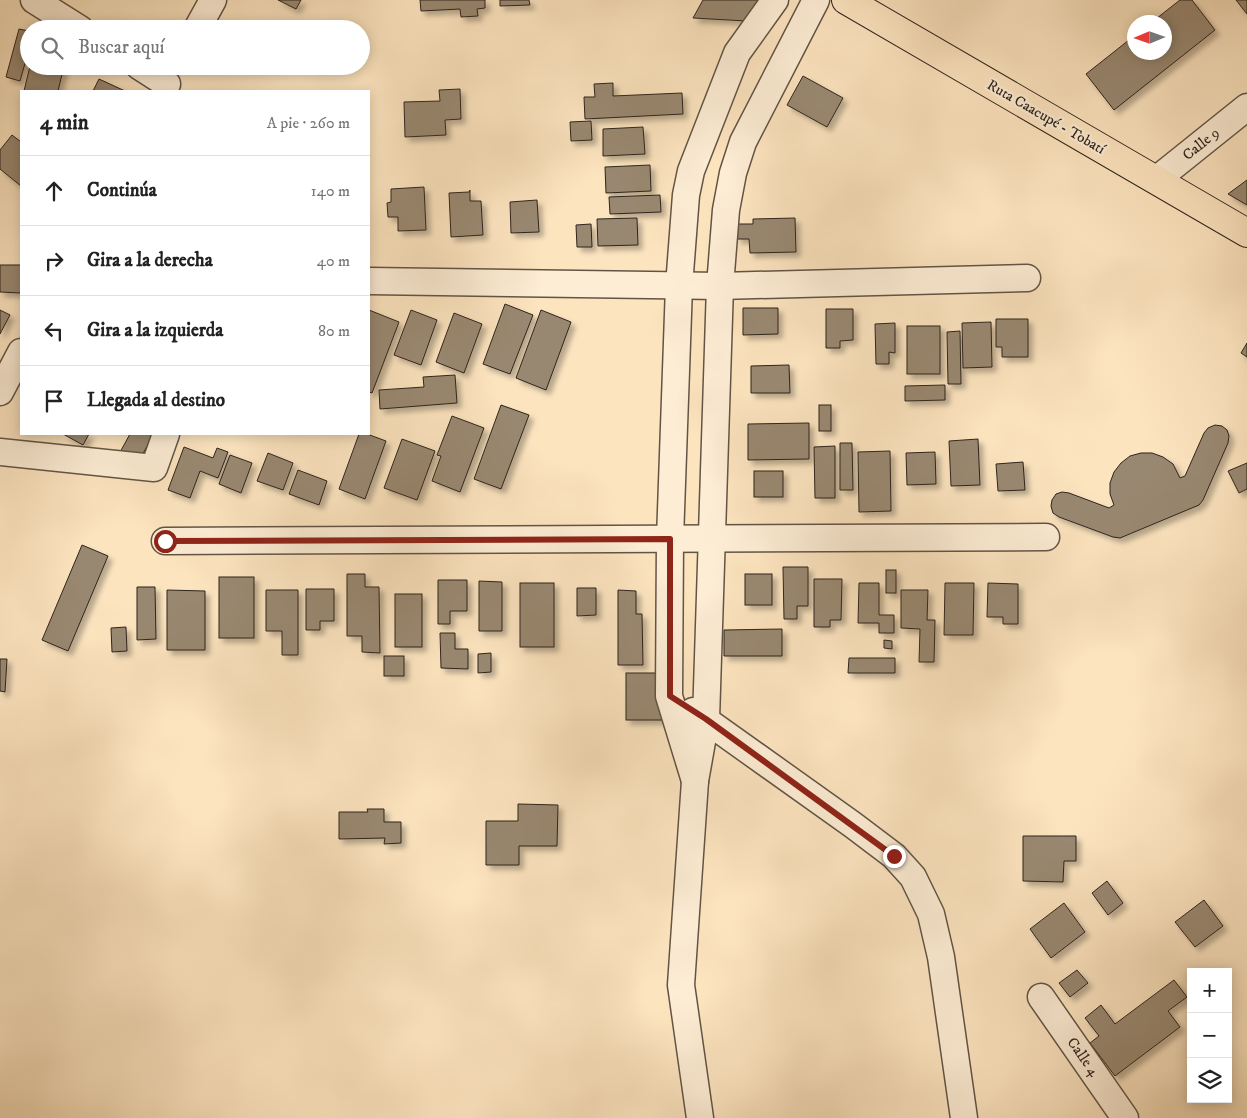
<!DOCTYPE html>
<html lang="es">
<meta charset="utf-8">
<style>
:root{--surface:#fff;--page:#f2f2f2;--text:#222;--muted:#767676;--line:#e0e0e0}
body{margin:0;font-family:"IM FELL DW Pica",serif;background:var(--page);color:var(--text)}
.controls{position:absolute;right:15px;bottom:15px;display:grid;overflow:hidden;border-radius:0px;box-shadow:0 2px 12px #0003}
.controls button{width:45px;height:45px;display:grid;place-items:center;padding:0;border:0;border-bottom:1px solid var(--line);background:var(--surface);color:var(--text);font:25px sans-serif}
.compass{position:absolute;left:1127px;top:15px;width:45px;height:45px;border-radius:50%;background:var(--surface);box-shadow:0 2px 12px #0003;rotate:268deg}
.stop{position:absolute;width:15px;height:15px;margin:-11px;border:4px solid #8f2418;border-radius:50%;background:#fff}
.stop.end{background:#8f2418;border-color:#fff;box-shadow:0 1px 5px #0008}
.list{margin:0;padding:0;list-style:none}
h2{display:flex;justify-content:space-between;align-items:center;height:65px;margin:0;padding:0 20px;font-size:21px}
h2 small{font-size:16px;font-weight:400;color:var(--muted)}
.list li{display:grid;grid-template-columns:32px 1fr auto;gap:15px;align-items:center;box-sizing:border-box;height:70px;padding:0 20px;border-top:1px solid var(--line)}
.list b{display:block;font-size:19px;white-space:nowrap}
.list em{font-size:16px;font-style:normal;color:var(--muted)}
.icon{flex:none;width:28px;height:28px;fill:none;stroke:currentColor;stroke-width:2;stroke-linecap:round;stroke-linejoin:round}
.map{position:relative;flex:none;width:1247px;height:1118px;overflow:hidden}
.search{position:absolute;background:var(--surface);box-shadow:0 2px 12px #0003;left:20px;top:20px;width:350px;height:55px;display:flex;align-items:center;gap:12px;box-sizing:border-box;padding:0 18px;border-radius:28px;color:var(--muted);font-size:19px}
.panel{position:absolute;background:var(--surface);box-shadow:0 2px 12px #0003;left:20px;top:90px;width:350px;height:345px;border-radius:0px}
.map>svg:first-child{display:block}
.building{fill:#998871;stroke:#2e241c;filter:url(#shadow)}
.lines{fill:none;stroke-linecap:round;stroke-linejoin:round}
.minor-casing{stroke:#625445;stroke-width:29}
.primary-casing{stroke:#2e241c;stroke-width:30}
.minor{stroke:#fdedd5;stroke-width:26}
.primary{stroke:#fce4bf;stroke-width:28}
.route{stroke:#8f2418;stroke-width:6}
.labels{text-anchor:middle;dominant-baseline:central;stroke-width:4.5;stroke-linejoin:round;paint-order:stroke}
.street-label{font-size:15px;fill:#2e241c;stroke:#fdedd5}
</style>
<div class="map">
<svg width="1247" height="1118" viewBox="0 0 1247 1118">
<defs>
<filter id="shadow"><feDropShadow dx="4.5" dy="4.5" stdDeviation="2.5" flood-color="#0004"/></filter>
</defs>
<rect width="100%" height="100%" fill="#fce4bf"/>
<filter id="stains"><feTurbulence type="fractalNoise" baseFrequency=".004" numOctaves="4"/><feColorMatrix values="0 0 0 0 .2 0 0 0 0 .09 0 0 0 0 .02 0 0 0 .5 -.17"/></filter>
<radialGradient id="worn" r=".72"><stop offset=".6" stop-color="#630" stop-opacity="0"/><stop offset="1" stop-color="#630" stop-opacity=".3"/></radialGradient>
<g class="building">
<polygon points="278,0 301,0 296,9"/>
<polygon points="420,0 485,0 485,8 477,9 478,16 461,17 460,9 421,11"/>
<polygon points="500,0 529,0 530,5 500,6"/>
<polygon points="703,0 759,0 747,21 693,18"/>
<polygon points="1180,0 1192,0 1215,30 1114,110 1086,74 1134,36 1134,52 1164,52 1164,22 1152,22"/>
<polygon points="1236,0 1247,0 1247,14"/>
<polygon points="19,29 29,31 29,49 20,81 6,77"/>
<polygon points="30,66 64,66 58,91 24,91"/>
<polygon points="803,76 843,98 827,127 787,105"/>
<polygon points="99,79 125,91 93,91"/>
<polygon points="613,83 613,96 682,93 683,114 585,119 584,97 595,97 594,84"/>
<polygon points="460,89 461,119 445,120 446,135 405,137 404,102 440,101 439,90"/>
<polygon points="591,121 592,140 571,141 570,122"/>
<polygon points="643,127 645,154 603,156 603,129"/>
<polygon points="12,135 21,142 21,186 0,169 0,150"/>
<polygon points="650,165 651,191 606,193 605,167"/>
<polygon points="1247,180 1247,205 1228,194"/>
<polygon points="424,187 426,230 398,231 398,217 388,217 387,203 391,202 391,189"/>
<polygon points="470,190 470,201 481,201 483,235 451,237 449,193 469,192"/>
<polygon points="660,195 661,212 610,214 609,197"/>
<polygon points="537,200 539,232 511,233 510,202"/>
<polygon points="637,218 638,245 598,246 597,219"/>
<polygon points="795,218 796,252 750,253 749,239 737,239 736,224 753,224 753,219"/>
<polygon points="591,224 592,247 577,247 576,225"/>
<polygon points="0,265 21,265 21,293 0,292"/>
<polygon points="505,304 533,315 510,374 483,364"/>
<polygon points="743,308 778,308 778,334 743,335"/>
<polygon points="826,309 853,309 853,340 840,341 840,348 826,348"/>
<polygon points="0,310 10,315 0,334"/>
<polygon points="369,310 399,322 372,393 369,392"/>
<polygon points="411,310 437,320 421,365 394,355"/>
<polygon points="541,310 571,322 546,390 516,378"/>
<polygon points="454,313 482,324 464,373 436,362"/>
<polygon points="996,319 1028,319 1028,357 1002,357 1002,347 996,347"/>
<polygon points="991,322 992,367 963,368 962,323"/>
<polygon points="895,323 895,353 889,352 889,364 876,364 875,324"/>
<rect x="907" y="326" width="33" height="48"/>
<polygon points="960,331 961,384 948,384 947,332"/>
<polygon points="1247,343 1247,357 1241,353"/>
<polygon points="789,365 790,393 751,393 751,366"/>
<polygon points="455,375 457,403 380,409 379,390 424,387 423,377"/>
<polygon points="945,385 945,400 905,401 905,386"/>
<polygon points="501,405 529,415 501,489 474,479"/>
<rect x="819" y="405" width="12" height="26"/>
<polygon points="452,416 484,428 460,492 432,481 441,456 437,455"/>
<polygon points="809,423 809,459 748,460 748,424"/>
<polygon points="1215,425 1222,426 1227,430 1229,436 1228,443 1203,500 1199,505 1120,538 1113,537 1059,517 1053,513 1051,506 1052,500 1056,494 1062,492 1069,493 1109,508 1114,505 1110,494 1110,483 1114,472 1121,463 1130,456 1141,453 1152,453 1163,457 1173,464 1180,478 1185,476 1204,433 1208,428"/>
<polygon points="63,434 89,434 83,445"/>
<polygon points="130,434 154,434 137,464 119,454"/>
<polygon points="359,434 367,434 386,441 365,499 339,489"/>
<polygon points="402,439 435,451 417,500 384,488"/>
<polygon points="978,439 980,485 951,486 949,441"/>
<polygon points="840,443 852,443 853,490 840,490"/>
<polygon points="835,446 835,498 815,498 814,447"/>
<polygon points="184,447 213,458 217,448 228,452 218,478 200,471 190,498 168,490"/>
<polygon points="890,451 891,511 859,512 858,452"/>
<polygon points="935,452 936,484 907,485 906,453"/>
<polygon points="268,453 293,463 283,490 257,481"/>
<polygon points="230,455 252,463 241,493 219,484"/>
<polygon points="1023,462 1025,490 998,491 996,464"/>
<polygon points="1247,463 1247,489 1239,493 1228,471"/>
<polygon points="298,470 327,481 319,505 289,494"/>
<rect x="754" y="471" width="29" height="26"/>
<polygon points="82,545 108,556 68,651 42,640"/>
<polygon points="783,567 808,567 808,606 797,606 797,619 784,619"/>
<rect x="886" y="570" width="10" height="23"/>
<polygon points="347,574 365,574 365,587 379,587 380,653 362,652 362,636 347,636"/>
<rect x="745" y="574" width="27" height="31"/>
<rect x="219" y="577" width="35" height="61"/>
<polygon points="814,579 842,579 841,620 830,620 830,627 814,627"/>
<polygon points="438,580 467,580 467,611 450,611 450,624 438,624"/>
<polygon points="479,581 502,582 502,631 479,631"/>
<rect x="520" y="583" width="34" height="64"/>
<polygon points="859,583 879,583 879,615 894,615 894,633 879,633 879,623 858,623"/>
<polygon points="945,583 974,583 973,635 944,635"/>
<polygon points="988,583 1018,584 1018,624 1003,624 1003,617 987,617"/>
<polygon points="137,587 155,587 156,639 137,640"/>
<polygon points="577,588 596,588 596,615 577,616"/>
<polygon points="306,589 334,589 334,621 320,621 320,630 306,630"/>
<polygon points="167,590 205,591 205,650 167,650"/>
<polygon points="266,590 298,590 298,655 282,655 282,631 266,631"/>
<polygon points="618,590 636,591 636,614 642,614 643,665 618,665"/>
<polygon points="901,590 928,590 927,620 935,620 934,662 919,662 920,629 901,628"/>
<rect x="395" y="594" width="27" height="53"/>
<polygon points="126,627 127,651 112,652 111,628"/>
<polygon points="782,629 782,656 724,656 724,630"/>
<polygon points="440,633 455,633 455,649 468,649 468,669 441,668"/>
<polygon points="884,640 892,641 892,649 884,648"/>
<polygon points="491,653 491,672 478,673 478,654"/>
<rect x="384" y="656" width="20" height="20"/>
<polygon points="849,658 895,658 895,673 848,673"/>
<polygon points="0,659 7,659 5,692 0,691"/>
<rect x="626" y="673" width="36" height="47"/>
<polygon points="518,804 558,805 557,846 519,846 519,865 486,865 486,821 518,821"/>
<polygon points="367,809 384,809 384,822 401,822 401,843 384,844 385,838 339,839 339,812 368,812"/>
<polygon points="1023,836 1076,836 1076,861 1064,861 1063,882 1023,881"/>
<polygon points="1107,881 1123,903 1108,915 1092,893"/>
<polygon points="1204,900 1223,926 1195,947 1175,922"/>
<polygon points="1064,903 1085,932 1051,958 1030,929"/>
<polygon points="1077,970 1088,983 1070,997 1059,983"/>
<polygon points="1174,980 1187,997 1168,1011 1180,1027 1115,1076 1090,1043 1099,1036 1085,1018 1101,1005 1115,1024"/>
</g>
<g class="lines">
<defs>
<g id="minor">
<polyline points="34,0 80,29"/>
<polyline points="775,0 737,53 691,171 686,195 679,286 670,539 669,696 695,781 706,719 720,286 726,210 733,173 743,142 816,0"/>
<polyline points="197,29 213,0"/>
<polyline points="139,66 167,84"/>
<polyline points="1156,180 1247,107"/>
<polyline points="369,281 720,286 1027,278"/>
<polyline points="0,392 21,352"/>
<polyline points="0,452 154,468 166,434"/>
<polyline points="165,541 1046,537"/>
<polyline points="693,711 853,825 894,856 913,877 931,914 941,957 964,1118"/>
<polyline points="695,781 681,985 700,1118"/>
<polyline points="1041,997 1125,1118"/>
</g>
<polyline id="primary" points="846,0 1247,233"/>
</defs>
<use href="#minor" class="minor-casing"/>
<use href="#primary" class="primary-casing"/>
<use href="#minor" class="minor"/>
<use href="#primary" class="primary"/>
</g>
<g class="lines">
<polyline class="route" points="165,541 670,539 670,696 706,719 894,856"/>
</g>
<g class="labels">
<g class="street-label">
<text transform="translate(1046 117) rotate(30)">Ruta Caacupé - Tobatí</text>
<text transform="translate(1201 144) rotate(-39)">Calle 9</text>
<text transform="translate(1083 1057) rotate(55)">Calle 4</text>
</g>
</g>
<rect width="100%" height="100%" filter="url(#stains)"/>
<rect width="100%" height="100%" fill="url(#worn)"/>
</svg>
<div class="controls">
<button>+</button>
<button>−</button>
<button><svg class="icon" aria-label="layers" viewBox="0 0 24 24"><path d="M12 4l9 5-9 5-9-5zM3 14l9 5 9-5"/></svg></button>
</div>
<svg class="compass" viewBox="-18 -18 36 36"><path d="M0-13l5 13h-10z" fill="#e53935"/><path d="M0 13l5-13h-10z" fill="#767676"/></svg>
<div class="stop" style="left:165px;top:541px"></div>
<div class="stop end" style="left:894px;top:856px"></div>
<div class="search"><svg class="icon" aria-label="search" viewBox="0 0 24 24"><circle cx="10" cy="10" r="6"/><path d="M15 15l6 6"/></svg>Buscar aquí</div>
<section class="panel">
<h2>4 min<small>A pie · 260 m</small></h2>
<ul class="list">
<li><svg class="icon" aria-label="ahead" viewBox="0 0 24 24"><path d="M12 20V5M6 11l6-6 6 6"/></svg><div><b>Continúa</b></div><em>140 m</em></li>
<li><svg class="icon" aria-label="right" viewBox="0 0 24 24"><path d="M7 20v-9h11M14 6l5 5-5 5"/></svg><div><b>Gira a la derecha</b></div><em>40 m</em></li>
<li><svg class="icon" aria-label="left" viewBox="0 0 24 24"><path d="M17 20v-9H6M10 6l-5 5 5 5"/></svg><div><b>Gira a la izquierda</b></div><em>80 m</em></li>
<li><svg class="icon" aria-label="arrive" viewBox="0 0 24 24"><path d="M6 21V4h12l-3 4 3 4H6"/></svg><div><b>Llegada al destino</b></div></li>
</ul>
</section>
</div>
